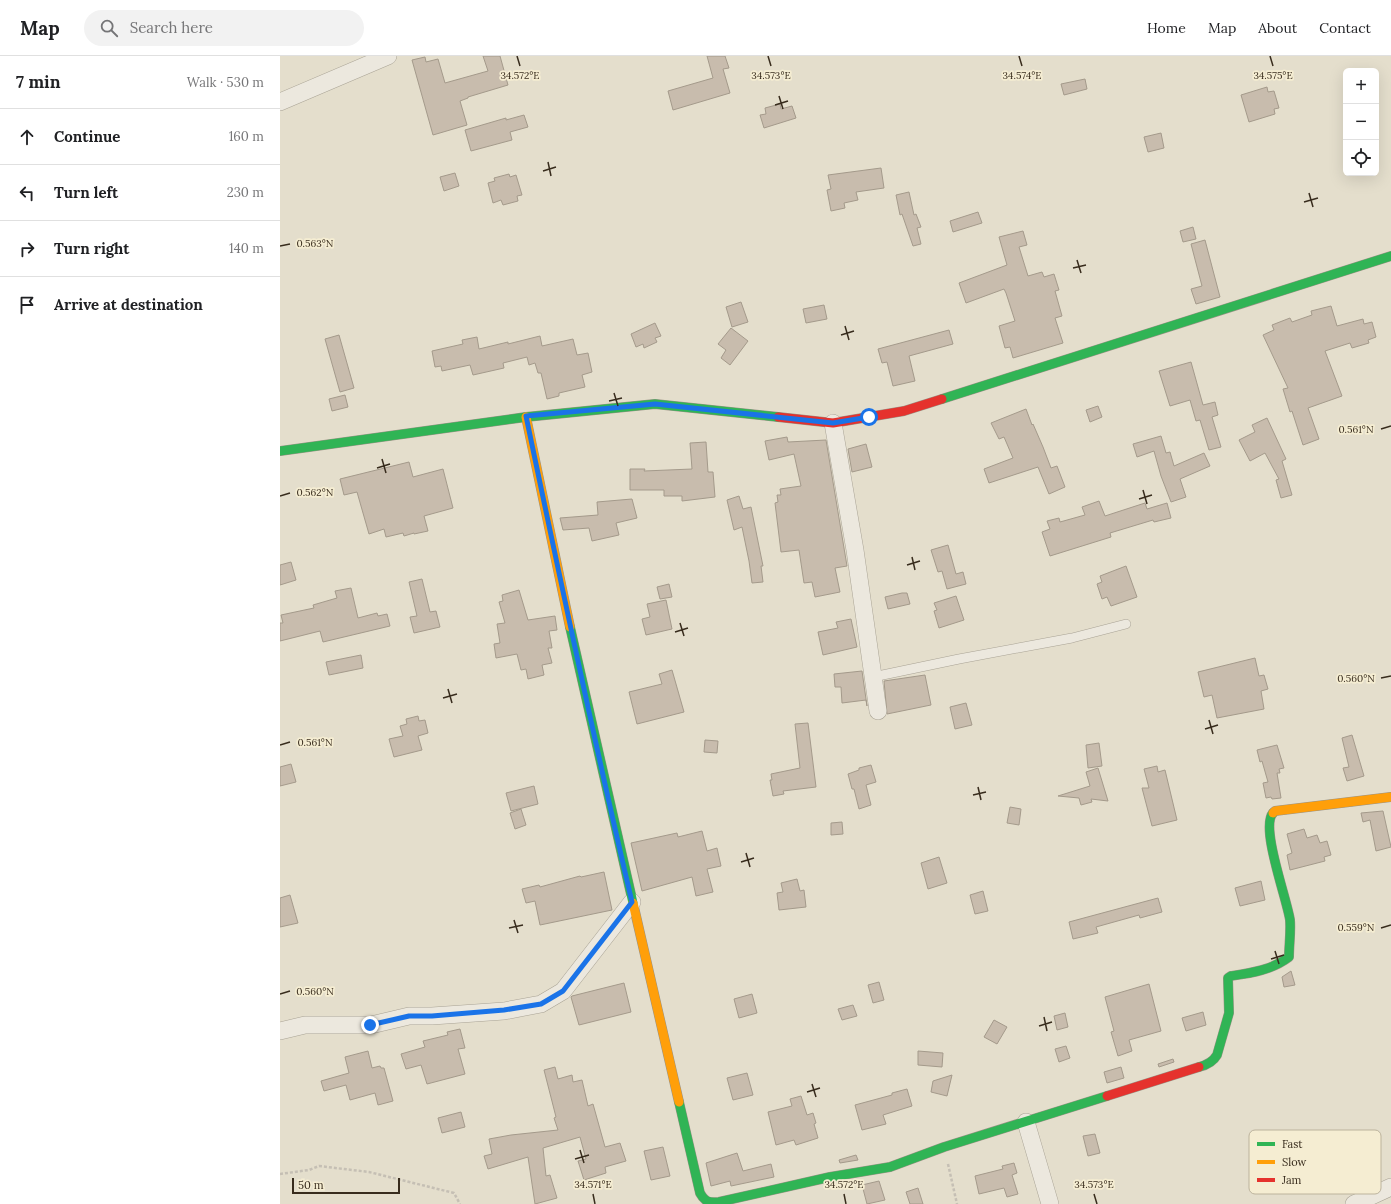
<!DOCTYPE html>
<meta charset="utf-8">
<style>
:root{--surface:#fff;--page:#f2f2f2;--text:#202124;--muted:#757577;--line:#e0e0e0}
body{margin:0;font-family:Lora,serif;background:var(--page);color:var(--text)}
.controls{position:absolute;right:12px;top:12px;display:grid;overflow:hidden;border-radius:6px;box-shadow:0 4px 16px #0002}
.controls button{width:36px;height:36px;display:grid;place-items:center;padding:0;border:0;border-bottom:1px solid var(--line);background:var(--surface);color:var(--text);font:20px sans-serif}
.scale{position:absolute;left:12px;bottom:10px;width:108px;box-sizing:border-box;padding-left:4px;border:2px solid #382c1d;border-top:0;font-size:11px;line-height:14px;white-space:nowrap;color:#382c1d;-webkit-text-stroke:3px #f5edd2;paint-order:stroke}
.stop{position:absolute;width:12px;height:12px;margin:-9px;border:3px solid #1a73e8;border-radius:50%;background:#fff}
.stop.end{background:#1a73e8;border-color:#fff;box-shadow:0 1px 4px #0008}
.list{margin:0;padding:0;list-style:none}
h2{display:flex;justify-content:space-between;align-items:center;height:52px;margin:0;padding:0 16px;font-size:17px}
h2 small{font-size:13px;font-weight:400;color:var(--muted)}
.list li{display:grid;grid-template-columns:26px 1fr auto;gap:12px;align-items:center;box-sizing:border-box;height:56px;padding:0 16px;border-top:1px solid var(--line)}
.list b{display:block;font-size:15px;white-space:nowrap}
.list em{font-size:13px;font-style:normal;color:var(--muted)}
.icon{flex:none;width:22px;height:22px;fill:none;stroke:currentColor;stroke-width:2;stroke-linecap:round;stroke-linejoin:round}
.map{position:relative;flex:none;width:1111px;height:1148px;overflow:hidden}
header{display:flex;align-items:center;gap:24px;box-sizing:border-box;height:56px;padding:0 20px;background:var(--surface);border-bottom:1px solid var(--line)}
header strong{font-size:19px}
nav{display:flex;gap:22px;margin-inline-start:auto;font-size:14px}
.search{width:280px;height:36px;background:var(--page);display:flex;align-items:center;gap:10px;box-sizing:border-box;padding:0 14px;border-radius:22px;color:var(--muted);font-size:15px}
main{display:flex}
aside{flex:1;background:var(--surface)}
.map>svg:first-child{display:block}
.building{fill:#c8bcad;stroke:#a49a8b}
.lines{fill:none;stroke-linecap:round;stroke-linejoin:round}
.lane-casing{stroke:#a9a395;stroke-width:10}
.street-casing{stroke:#a9a395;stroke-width:18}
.fast-casing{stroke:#999285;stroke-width:10}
.slow-casing{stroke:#999285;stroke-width:10}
.jam-casing{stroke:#999285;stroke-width:10}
.path{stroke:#c5bfb4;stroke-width:2.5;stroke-dasharray:3 2;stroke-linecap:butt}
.lane{stroke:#ece8de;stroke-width:9}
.street{stroke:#ece8de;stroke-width:17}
.fast{stroke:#30b455;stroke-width:9}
.slow{stroke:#ff9f0a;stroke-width:9}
.jam{stroke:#e5322d;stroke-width:9}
.route{stroke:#1a73e8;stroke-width:5}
.ticks{fill:none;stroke:#382c1d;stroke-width:1.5}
.key{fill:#f5edd2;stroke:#bcb39c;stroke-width:1}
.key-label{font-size:11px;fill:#382c1d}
.ticks-label{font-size:10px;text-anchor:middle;fill:#382c1d;stroke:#f5edd2;stroke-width:3.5;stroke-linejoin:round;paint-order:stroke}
</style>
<header>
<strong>Map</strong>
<div class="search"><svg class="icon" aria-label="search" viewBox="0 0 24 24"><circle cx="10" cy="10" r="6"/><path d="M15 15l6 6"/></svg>Search here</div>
<nav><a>Home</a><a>Map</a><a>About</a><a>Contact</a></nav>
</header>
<main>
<aside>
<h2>7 min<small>Walk · 530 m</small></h2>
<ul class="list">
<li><svg class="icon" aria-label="ahead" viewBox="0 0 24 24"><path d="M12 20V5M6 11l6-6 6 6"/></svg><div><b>Continue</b></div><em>160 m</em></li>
<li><svg class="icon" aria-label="left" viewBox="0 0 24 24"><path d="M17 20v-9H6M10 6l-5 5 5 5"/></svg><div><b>Turn left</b></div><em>230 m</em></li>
<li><svg class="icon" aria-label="right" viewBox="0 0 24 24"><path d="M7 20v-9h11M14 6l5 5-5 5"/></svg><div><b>Turn right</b></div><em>140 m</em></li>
<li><svg class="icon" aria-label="arrive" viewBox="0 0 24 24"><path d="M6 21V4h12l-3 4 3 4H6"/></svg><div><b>Arrive at destination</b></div></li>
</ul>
</aside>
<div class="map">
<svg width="1111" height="1148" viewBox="0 0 1111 1148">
<rect width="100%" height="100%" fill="#e4decc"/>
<g class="building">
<polygon points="203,0 220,0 228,29 188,41 188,42 180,45 187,69 153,79 132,4 145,1 146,6 158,3 165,27 208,15"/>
<polygon points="427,0 445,0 449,12 443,13 450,37 393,54 388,35 433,22"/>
<polygon points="805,23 807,33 784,39 781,28"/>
<polygon points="987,31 988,36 994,35 999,52 994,53 995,58 969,66 961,39"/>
<polygon points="500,48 501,53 512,50 516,62 484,72 480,59 486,58 485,52"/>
<polygon points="244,59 248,71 230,76 232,84 191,95 185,74 226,62 226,64"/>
<polygon points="881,77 884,92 868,96 864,81"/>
<polygon points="601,112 604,132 576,136 578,144 564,147 565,152 551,155 547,134 551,133 548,119"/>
<polygon points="175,117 179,130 164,135 160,121"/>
<polygon points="229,118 230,121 236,119 242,139 237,140 238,145 223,149 221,144 213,147 208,127 215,125 214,122"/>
<polygon points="629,136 634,159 636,158 641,171 637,172 641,188 633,190 622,158 620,159 616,139"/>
<polygon points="698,156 702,167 673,176 670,165"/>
<polygon points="913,171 916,183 903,186 900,175"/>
<polygon points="743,175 747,189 739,191 748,220 762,216 764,221 774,218 779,234 775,235 782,260 775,262 783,287 733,302 730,291 725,292 719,270 735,265 726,237 724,233 686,247 679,227 727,209 719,181"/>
<polygon points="925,184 940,241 916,248 911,233 922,230 911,188"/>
<polygon points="461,246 468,266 452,271 446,251"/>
<polygon points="544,249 547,263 526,267 523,253"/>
<polygon points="1051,250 1057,270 1083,263 1084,268 1092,266 1096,281 1088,284 1089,287 1072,292 1070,287 1045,295 1062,340 1028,352 1039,383 1023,389 1012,355 1010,356 1003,333 1008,332 983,279 994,274 992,269 1010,262 1012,266 1032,259 1031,255"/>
<polygon points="375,267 381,280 375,282 377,286 364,292 363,288 356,291 351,278"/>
<polygon points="451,272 468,285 450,309 441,302 446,294 438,288"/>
<polygon points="669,274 673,288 629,300 635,325 613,330 607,306 602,307 598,293"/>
<polygon points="59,279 74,332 60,336 45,283"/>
<polygon points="260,280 262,290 293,283 297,299 308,297 312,316 302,319 305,331 279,337 279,340 267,343 261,317 258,317 255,307 249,309 247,301 223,307 224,312 193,319 190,309 162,315 161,310 155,311 152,295 183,288 182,284 197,281 199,293 228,286 228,288"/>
<polygon points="911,306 923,349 935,346 938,359 932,361 941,391 929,394 920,364 916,365 910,344 890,350 879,315"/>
<polygon points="65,339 68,351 52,355 49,343"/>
<polygon points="818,350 822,361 810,366 806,354"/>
<polygon points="746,353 752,369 753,368 763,391 771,412 777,410 785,431 769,438 758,411 709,427 704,413 733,402 724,381 719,383 711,367"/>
<polygon points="987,362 1006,403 1002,405 1012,439 1001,442 996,424 999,423 985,397 970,405 959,384 975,376 972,369"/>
<polygon points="881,380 886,397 890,396 894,410 924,397 930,410 900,423 906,441 891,446 881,420 874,395 857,401 853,388"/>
<polygon points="507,381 508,386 546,384 567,510 555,512 560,536 535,541 532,526 524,527 519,494 501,496 495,447 498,446 497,439 501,439 500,433 521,430 514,398 489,404 485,385"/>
<polygon points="426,386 428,416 433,416 435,441 402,445 402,440 384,440 384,434 350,434 350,413 365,413 364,415 412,413 410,387"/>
<polygon points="586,388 592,411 572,416 568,393"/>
<polygon points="129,406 133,421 163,413 173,452 144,460 148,475 134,478 134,477 124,480 123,477 106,481 104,473 89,478 77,436 64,439 60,423"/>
<polygon points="459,440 463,453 471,451 483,510 481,510 483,526 472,527 469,505 462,471 454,474 447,444"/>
<polygon points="352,443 357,462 336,467 339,479 312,485 309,472 283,474 280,462 318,459 317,446"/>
<polygon points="819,445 825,460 865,447 867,453 887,447 891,462 874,466 873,464 830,477 831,481 770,500 762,476 770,473 767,465 779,462 780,466 805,459 802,451"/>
<polygon points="668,489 676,518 683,516 686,528 667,533 662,515 658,516 651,494"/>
<polygon points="11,506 16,524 0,529 0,509"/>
<polygon points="846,510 857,541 831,550 827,541 822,543 817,528 822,526 820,520"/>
<polygon points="142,523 150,556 156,555 160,571 134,577 130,561 137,560 129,526"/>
<polygon points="389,528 392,541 380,543 377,531"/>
<polygon points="71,532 78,562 97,557 98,560 107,558 110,570 43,586 40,575 0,585 0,567 3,567 1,559 34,552 33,549 57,542 55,535"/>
<polygon points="239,534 248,564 275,560 277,574 269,575 272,592 268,592 272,607 262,609 264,619 248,623 246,613 241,614 237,598 216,602 214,588 220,587 217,568 225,567 219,546 223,545 222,539"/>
<polygon points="622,537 627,537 630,548 608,553 605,541"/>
<polygon points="676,540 684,564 659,572 654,555 657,554 654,547"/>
<polygon points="386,544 392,573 366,579 362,563 370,561 367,548"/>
<polygon points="571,563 577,591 543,599 538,576 558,572 556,566"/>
<polygon points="81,599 83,612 49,619 46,606"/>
<polygon points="975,602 979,620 984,619 988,633 981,635 984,653 937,662 932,639 924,641 918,616"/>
<polygon points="392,614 404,656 357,668 349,636 382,628 379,618"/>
<polygon points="582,615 587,650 586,644 562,647 561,631 555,631 554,618"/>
<polygon points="645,619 651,649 607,658 604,625"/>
<polygon points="686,647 692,669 675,673 670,651"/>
<polygon points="138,660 139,665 145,664 148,677 138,680 142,694 114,701 109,683 123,680 120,670 127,668 126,663"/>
<polygon points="528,667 536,731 503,735 504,738 493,740 490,724 492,724 491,718 520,712 515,668"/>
<polygon points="1072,679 1084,720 1067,725 1063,712 1069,711 1062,682"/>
<polygon points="425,684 438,685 437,697 424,696"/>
<polygon points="819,687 822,710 808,712 806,689"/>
<polygon points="997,689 1004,712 999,713 1000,717 997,717 1001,742 992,743 991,741 986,742 983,727 988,726 982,705 980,706 977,694"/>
<polygon points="11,708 16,726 0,730 0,711"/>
<polygon points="591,709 596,726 586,729 591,749 579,753 574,733 572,733 568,718 579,714 579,712"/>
<polygon points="877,710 878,716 885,714 897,764 872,770 862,732 869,732 864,713"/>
<polygon points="818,712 828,745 811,743 812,746 801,749 799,742 778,740 810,730 806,716"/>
<polygon points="254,730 258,748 231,755 226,737"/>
<polygon points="730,751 741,753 739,769 727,767"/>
<polygon points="241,753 246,769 235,773 230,757"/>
<polygon points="1103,755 1111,791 1096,795 1090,764 1083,766 1081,757"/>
<polygon points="562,766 563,778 551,779 551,767"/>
<polygon points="1024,773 1027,782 1037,779 1040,787 1047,785 1051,799 1044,801 1045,805 1010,814 1007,799 1012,797 1007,778"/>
<polygon points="422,775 427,795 437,792 441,810 427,813 433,836 416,840 412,821 362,835 351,787 397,777 398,781"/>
<polygon points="659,801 667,827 648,833 641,807"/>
<polygon points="324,816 332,854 260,869 255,845 246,847 242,833 259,829 260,831 300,820 301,821"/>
<polygon points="517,823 520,835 524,834 526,851 499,854 497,837 503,836 501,827"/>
<polygon points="981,825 985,844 960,850 955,832"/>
<polygon points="703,835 708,855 695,858 690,839"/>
<polygon points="10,839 18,867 0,871 0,842"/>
<polygon points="878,842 882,856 860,862 859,859 816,871 818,877 793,883 789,866"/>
<polygon points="1011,915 1015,929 1004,931 1002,921"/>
<polygon points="599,926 604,944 593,947 588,929"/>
<polygon points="344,927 351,956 299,969 291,941 292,940"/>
<polygon points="869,928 881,975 849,984 852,995 838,1000 831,976 834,975 825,941"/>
<polygon points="472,938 477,957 459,962 454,943"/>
<polygon points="573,949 577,960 562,964 558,953"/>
<polygon points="923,956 926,969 906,975 902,962"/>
<polygon points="785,957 788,971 777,974 774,960"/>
<polygon points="714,964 727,971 717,988 704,981"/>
<polygon points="180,973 185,992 178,993 185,1018 147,1028 141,1009 126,1013 121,998 145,991 143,985 168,979 167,976"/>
<polygon points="786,990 790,1002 779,1006 775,993"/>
<polygon points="88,995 92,1012 100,1010 101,1012 104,1012 113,1045 98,1049 95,1037 70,1044 66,1029 44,1035 41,1025 69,1017 65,1001"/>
<polygon points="638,995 663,997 662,1011 638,1009"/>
<polygon points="893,1003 894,1006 879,1011 878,1008"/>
<polygon points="275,1011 278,1023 292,1019 293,1026 302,1024 308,1050 313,1048 325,1091 340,1087 346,1105 325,1111 326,1117 304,1124 298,1105 306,1103 300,1081 263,1092 266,1120 270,1119 277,1142 255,1148 248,1101 208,1113 204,1100 212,1098 209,1083 231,1079 278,1074 274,1062 276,1061 264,1014"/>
<polygon points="841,1011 844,1022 827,1027 824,1016"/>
<polygon points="467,1017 473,1039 453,1044 447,1022"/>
<polygon points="672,1019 667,1040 651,1036 653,1025"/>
<polygon points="627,1033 632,1050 603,1059 606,1068 582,1074 575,1049 612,1039 612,1037"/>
<polygon points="521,1040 527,1059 533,1057 536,1067 534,1068 538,1082 516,1089 514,1084 496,1089 488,1056 512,1050 510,1043"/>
<polygon points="181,1056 185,1071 162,1077 158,1062"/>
<polygon points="815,1078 820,1097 808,1100 803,1080"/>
<polygon points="383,1091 390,1120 371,1124 364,1095"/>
<polygon points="457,1097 463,1115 491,1108 494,1121 451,1130 450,1125 431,1130 426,1107"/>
<polygon points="576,1099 578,1104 560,1107 559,1104"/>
<polygon points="734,1107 737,1117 732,1119 738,1138 727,1141 724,1132 699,1138 695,1120 723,1113 722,1110"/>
<polygon points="599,1125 605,1144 587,1148 582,1129"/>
<polygon points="638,1132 643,1148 630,1148 626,1136"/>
</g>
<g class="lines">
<defs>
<polyline id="lane" points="593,621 679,603 792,582 846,568"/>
<g id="street">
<polyline points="0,46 108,0"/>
<polyline points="553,367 575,494 598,655"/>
<polyline points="0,975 25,969 91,969 129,960 152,960 224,955 261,948 283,935 352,846"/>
<polyline points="746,1066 770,1148"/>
<polyline points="1074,1148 1111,1131"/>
</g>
<g id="fast">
<polyline points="662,343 1111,200"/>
<polyline points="0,395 246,361 375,348 498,361"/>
<polyline points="290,571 353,847"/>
<path d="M919 1011C927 1009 933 1006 937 999L949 957 948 922 951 920C971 917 992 914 1009 901 1009 889 1011 876 1010 864 1007 843 980 771 993 757"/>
<path d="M399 1046 420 1137C425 1146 429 1147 439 1146L550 1121 610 1111 664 1091 827 1040"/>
</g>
<g id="slow">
<polyline points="246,361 290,571"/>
<polyline points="993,757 995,755 1111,741"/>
<polyline points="353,847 399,1046"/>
</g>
<g id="jam">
<polyline points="498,361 553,367 624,355 662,343"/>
<polyline points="827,1040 919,1011"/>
</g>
</defs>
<use href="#lane" class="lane-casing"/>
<use href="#street" class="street-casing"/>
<use href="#fast" class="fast-casing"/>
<use href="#slow" class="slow-casing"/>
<use href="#jam" class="jam-casing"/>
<g class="path">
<polyline points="668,1108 677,1148"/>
<polyline points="0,1118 29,1114 39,1110 89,1116 174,1137 180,1148"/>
</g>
<use href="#lane" class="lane"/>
<use href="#street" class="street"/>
<use href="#fast" class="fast"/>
<use href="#slow" class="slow"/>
<use href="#jam" class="jam"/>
</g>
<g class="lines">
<path class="route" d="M90 969 129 960H152L224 954 261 948 283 935 352 846C314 685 280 523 246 360L375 348 553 367 589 361"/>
</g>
<path class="ticks" d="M237 0 240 10M488 0 491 10M739 0 742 10M990 0 993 10M499 40 503 53M495 49 508 45M268 106 271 120M263 115 276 111M1029 137 1033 151M1024 146 1038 142M0 190 10 188M797 204 801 217M793 212 806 209M565 270 569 284M561 279 574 275M334 337 338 350M329 345 342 342M1101 373 1111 370M102 403 106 417M97 412 110 408M863 434 867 448M0 440 10 437M859 443 872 439M632 501 635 514M627 509 640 505M400 567 404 580M395 576 408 572M1101 622 1111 620M168 633 172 647M163 642 177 638M929 664 933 678M925 673 938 669M0 689 10 686M698 731 701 744M693 739 706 736M466 797 470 811M461 806 474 802M234 864 238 877M229 872 243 869M1101 872 1111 869M995 895 999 908M991 903 1004 899M0 938 10 935M764 961 767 975M759 970 772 966M532 1028 536 1041M527 1036 540 1032M300 1094 304 1107M295 1103 309 1099M313 1138 315 1148M564 1138 566 1148M814 1138 817 1148"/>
<rect x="969" y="1074" width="132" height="64" rx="6" class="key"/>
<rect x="977" y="1086" width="18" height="4" fill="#30b455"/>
<rect x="977" y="1104" width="18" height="4" fill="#ff9f0a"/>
<rect x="977" y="1122" width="18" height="4" fill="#e5322d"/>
<g class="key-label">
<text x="1002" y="1092">Fast</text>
<text x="1002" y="1110">Slow</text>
<text x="1002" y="1128">Jam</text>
</g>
<g class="ticks-label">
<text x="240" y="23">34.572°E</text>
<text x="491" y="23">34.573°E</text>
<text x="742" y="23">34.574°E</text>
<text x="993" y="23">34.575°E</text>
<text x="35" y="191">0.563°N</text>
<text x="1076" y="377">0.561°N</text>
<text x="35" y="440">0.562°N</text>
<text x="1076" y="626">0.560°N</text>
<text x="35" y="690">0.561°N</text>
<text x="1076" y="875">0.559°N</text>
<text x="35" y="939">0.560°N</text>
<text x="313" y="1132">34.571°E</text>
<text x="564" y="1132">34.572°E</text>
<text x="814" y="1132">34.573°E</text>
</g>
</svg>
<div class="controls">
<button>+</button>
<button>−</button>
<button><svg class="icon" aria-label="locate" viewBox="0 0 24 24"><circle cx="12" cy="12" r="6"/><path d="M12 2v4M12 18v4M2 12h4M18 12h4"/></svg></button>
</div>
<div class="scale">50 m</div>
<div class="stop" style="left:589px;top:361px"></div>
<div class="stop end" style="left:90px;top:969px"></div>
</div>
</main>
